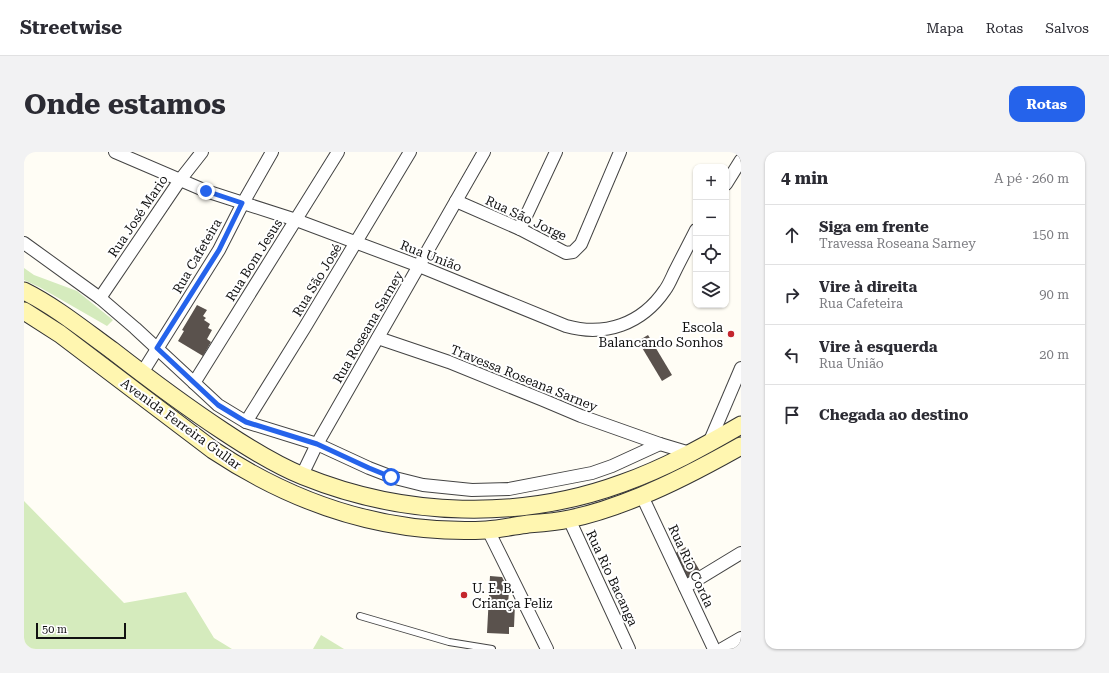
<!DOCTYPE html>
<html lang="pt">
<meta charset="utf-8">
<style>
:root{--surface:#fff;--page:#f2f2f3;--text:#2b2b33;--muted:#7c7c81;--line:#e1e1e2;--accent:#2563eb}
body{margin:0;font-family:"Roboto Serif",serif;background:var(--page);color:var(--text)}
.controls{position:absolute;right:12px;top:12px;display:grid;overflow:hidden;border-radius:8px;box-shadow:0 1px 3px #0004}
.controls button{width:36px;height:36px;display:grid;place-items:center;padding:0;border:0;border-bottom:1px solid var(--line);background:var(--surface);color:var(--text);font:20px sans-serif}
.scale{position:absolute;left:12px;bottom:10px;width:90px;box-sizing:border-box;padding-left:4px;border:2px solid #111;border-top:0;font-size:11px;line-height:14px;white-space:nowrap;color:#111;-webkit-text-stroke:3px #fff;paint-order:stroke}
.stop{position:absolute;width:12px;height:12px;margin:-9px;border:3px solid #2563eb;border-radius:50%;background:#fff}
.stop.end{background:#2563eb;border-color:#fff;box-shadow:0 1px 4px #0008}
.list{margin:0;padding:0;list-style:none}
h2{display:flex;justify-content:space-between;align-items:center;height:52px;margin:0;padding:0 16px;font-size:17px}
h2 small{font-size:13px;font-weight:400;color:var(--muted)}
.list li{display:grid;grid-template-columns:26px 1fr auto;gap:12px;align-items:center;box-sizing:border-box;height:60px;padding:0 16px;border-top:1px solid var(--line)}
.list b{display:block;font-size:15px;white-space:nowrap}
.list p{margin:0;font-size:13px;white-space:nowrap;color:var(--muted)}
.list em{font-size:13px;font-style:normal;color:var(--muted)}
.icon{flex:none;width:22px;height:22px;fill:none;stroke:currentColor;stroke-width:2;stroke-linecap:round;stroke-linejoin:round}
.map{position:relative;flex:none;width:717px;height:497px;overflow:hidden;border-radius:12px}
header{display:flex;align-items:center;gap:24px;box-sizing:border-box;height:56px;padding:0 20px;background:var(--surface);border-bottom:1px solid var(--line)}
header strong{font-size:19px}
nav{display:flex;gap:22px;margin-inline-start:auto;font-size:14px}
.intro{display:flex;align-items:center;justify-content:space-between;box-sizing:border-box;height:96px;padding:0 24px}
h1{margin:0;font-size:28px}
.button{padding:10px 18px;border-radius:12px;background:var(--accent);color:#fff;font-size:14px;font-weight:700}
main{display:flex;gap:24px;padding:0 24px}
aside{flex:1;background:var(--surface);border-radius:12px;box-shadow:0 1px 3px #0004}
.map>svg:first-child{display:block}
.green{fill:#d5ebbd}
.building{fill:#5a524d}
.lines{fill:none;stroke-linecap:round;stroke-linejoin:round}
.service-casing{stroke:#444;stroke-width:8}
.minor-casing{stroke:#444;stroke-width:14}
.secondary-casing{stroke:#333;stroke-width:19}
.service{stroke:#fff;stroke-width:6}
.minor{stroke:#fff;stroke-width:12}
.secondary{stroke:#fff6b0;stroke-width:17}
.route{stroke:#2563eb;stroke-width:5}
.poi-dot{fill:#c4262e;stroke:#fff;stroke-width:1.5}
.labels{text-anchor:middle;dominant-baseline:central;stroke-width:4;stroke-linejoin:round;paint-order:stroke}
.street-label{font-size:13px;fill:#111;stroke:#fff}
.poi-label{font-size:13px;fill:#111;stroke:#fff;text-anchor:end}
</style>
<header>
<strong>Streetwise</strong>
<nav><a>Mapa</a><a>Rotas</a><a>Salvos</a></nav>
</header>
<div class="intro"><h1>Onde estamos</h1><a class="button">Rotas</a></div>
<main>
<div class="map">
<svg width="717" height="497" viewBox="0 0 717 497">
<rect width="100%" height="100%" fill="#fffdf5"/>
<g class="green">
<polygon points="0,116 10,123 53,139 89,168 83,174 17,136 0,128"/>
<polygon points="0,349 100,451 162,440 190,486 208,497 0,497"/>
<polygon points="297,483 320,497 289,497"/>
</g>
<g class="building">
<polygon points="173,153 183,158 179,164 182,166 180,168 186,172 184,176 188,178 183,187 187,190 179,204 154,189 160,179 158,178"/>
<polygon points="624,183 648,223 638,229 614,189"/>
<polygon points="662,395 676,419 662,427 648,403"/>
<polygon points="466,424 478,425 485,439 484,452 491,452 490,475 485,475 485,482 463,481"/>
</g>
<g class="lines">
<defs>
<polyline id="service" points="336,464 425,490 468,497"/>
<g id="minor">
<path d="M91 0 182 39 272 68 395 114 542 174C581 185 618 172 641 138 645 133 648 125 651 119 658 105 665 92 672 78"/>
<polyline points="702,32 717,8"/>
<polyline points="432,49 496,77 542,101 549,100 557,92 596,0"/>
<polyline points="496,77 532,0"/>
<polyline points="0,91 76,146 111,176 194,253 222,270 293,292 345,316 371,326 399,333 448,338 485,337 568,321 588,314 636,292"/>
<polyline points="76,146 156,28 178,0"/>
<polyline points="354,186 425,210 519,248 557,264 636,292 666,301"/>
<polyline points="118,221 195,98 219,51 248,0"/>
<polyline points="170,231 314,0"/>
<polyline points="222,270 281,175 386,0"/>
<polyline points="685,291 717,216"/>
<polyline points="278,323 293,292 460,0"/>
<polyline points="618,344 690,497"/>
<polyline points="545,367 605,497"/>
<polyline points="464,378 523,497"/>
<polyline points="661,435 717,401"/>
<polyline points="698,497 717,486"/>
</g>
<g id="secondary">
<path d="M0 139C32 155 60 178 89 199 125 227 161 254 199 279 223 295 252 313 279 324 380 365 496 369 599 331 641 316 679 295 717 273"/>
<path d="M0 159 36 182 189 298C272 353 361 383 462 378 476 377 490 374 504 372 517 371 532 370 545 367 570 362 595 353 617 344 652 330 685 312 717 294"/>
</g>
</defs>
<use href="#service" class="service-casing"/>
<use href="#minor" class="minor-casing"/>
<use href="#secondary" class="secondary-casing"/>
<use href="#service" class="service"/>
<use href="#minor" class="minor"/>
<use href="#secondary" class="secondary"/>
</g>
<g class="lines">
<polyline class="route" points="182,39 218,51 195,98 133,196 194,253 222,270 293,292 345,316 367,325"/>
</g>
<g class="poi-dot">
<circle cx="707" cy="182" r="4"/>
<circle cx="440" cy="443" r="4"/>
</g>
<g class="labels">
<g class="street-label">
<text transform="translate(114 64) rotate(-56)">Rua José Mario</text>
<text transform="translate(502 66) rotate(25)">Rua São Jorge</text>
<text transform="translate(173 104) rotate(-60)">Rua Cafeteira</text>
<text transform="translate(407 104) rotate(21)">Rua União</text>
<text transform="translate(230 108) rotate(-58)">Rua Bom Jesus</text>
<text transform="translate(293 128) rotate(-59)">Rua São José</text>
<text transform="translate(344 175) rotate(-60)">Rua Roseana Sarney</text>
<text transform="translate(500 226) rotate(22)">Travessa Roseana Sarney</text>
<text transform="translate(157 272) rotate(36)">Avenida Ferreira Gullar</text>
<text transform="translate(667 414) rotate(65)">Rua Rio Corda</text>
<text transform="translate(588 426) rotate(65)">Rua Rio Bacanga</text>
</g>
<g class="poi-label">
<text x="699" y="175">Escola<tspan x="699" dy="15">Balancando Sonhos</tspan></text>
<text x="448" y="436" text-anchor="start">U. E. B.<tspan x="448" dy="15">Criança Feliz</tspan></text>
</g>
</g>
</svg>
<div class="controls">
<button>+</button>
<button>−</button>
<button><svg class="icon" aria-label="locate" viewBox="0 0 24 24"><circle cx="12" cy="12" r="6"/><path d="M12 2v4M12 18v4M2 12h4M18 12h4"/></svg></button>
<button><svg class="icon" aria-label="layers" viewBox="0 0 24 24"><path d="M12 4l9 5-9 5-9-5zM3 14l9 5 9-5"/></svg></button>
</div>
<div class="scale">50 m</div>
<div class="stop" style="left:367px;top:325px"></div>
<div class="stop end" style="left:182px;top:39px"></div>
</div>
<aside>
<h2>4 min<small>A pé · 260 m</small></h2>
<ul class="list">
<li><svg class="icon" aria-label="ahead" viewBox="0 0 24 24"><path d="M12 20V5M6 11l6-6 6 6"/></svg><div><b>Siga em frente</b><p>Travessa Roseana Sarney</p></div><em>150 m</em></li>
<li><svg class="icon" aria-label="right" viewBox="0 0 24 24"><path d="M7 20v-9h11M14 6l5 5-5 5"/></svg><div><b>Vire à direita</b><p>Rua Cafeteira</p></div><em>90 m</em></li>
<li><svg class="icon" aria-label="left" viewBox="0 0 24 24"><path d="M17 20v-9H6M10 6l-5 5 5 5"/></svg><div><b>Vire à esquerda</b><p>Rua União</p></div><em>20 m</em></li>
<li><svg class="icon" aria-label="arrive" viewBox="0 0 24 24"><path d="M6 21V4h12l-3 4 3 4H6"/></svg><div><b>Chegada ao destino</b></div></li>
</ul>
</aside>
</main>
